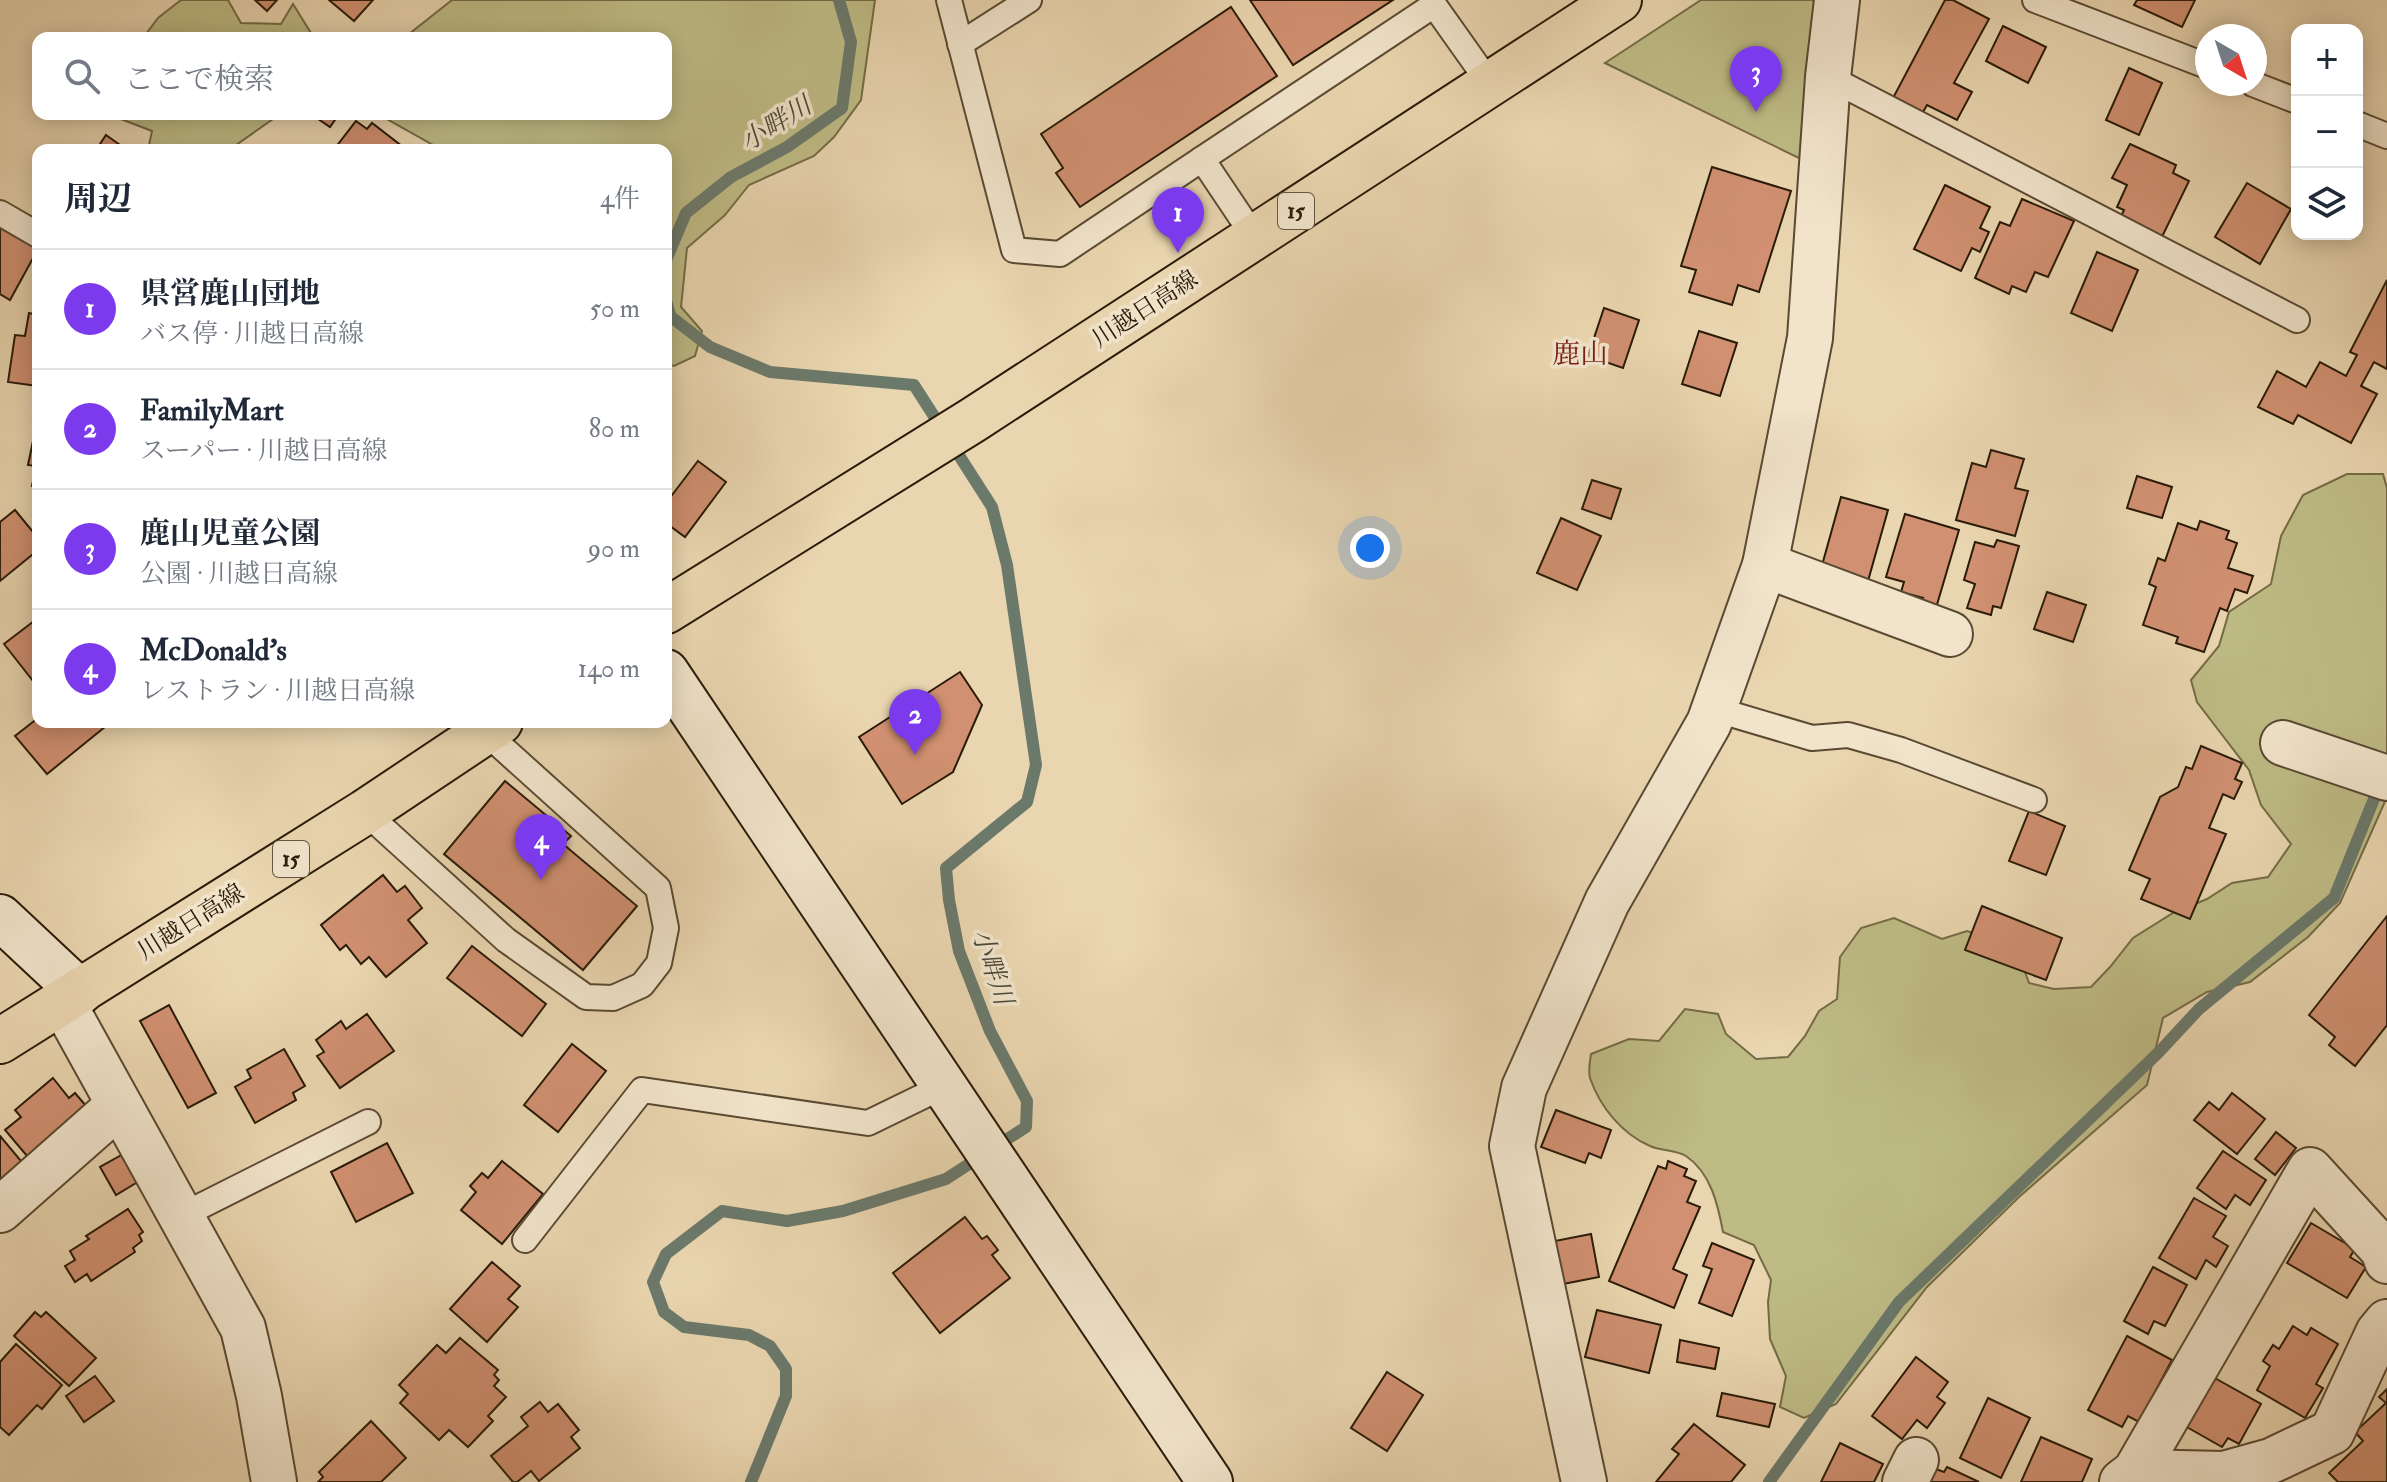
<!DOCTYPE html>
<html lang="ja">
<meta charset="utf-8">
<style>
:root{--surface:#fff;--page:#f6f6f7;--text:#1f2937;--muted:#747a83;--line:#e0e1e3;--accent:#7c3aed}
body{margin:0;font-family:"IM FELL Double Pica","Noto Serif JP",serif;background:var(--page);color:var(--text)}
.controls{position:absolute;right:24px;top:24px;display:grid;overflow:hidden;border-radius:16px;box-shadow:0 4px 20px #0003}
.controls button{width:72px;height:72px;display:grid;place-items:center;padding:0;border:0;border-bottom:2px solid var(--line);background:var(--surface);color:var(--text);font:40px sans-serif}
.compass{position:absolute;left:2195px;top:24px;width:72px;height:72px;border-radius:50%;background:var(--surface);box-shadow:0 4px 20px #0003;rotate:141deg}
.you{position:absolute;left:1370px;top:548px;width:28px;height:28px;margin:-20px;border:6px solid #fff;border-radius:50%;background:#1a73e8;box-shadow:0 0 0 12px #1a73e833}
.badge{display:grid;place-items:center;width:52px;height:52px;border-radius:50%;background:var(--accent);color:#fff;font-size:26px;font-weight:700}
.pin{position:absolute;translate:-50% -66px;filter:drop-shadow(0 2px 4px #0008)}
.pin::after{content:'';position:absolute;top:42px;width:28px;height:24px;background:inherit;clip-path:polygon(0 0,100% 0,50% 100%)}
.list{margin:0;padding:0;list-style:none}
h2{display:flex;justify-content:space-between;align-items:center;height:104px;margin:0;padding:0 32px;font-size:34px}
h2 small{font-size:26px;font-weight:400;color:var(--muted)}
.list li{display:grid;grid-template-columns:52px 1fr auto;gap:24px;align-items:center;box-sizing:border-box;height:120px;padding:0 32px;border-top:2px solid var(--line)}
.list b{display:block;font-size:30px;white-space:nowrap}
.list p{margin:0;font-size:26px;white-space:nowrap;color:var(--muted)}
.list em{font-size:26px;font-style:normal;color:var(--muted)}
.icon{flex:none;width:44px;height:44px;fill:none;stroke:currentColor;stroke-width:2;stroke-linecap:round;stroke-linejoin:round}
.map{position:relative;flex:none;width:2387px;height:1482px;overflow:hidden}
.search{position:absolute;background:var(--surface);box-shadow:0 4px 20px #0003;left:32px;top:32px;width:640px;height:88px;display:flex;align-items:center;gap:20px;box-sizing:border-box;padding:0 28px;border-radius:16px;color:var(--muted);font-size:30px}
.panel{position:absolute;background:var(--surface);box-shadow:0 4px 20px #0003;left:32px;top:144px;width:640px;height:584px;border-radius:16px}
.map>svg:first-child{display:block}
.green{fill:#bebb85;stroke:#746b46;stroke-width:2}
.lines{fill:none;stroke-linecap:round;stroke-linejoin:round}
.stream{stroke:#6b796b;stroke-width:12}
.building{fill:#d09071;stroke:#2a1b08;stroke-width:2}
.lane-casing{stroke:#5a4a32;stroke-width:28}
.street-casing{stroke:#5a4a32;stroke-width:48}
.secondary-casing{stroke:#2a1b08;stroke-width:48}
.primary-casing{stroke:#2a1b08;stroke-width:48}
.lane{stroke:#f1e4cb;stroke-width:24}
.street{stroke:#f1e4cb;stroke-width:44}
.secondary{stroke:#f1e4cb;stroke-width:44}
.primary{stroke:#e9d5af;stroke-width:44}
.labels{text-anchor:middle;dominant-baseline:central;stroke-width:7;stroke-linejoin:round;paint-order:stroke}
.shield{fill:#f1e4cb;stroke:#665742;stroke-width:2}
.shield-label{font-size:22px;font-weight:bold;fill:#2a1b08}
.street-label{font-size:24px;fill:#2a1b08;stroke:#f1e4cb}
.water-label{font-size:26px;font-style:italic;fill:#4b4a3a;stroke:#f1e4cb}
.quarter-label{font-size:28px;fill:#7a1f14;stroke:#f1e4cb}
</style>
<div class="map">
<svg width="2387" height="1482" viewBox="0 0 2387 1482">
<rect width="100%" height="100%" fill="#e9d5af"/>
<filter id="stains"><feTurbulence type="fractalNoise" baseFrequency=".0025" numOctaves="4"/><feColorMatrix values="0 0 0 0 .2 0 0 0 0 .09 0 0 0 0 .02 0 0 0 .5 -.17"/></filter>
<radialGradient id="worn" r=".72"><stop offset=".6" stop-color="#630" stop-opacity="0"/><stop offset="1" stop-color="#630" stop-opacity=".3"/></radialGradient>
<g class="green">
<polygon points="181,0 228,0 241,23 281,24 293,4 314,38 143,38 158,18"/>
<polygon points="452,0 875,0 861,100 834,137 814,156 749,185 725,215 687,248 681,307 702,331 695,356 674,366 666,363 666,150 442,150 378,114 666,114 666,38 404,38"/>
<polygon points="1701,0 1814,0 1805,161 1605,63"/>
<polygon points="113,114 280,114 229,150 148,150 152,131 113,116"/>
<path d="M2347 474H2383L2387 488V797L2340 903 2308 937 2250 982 2207 992 2163 1018 2147 1085 2019 1197 1927 1287 1836 1404 1804 1418 1780 1407 1786 1376 1770 1339 1768 1302 1771 1280 1754 1245 1723 1232C1718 1205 1711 1173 1686 1156 1676 1150 1661 1151 1650 1146 1622 1134 1600 1107 1590 1078 1588 1071 1590 1061 1591 1054L1629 1039 1659 1041 1685 1009 1718 1014 1726 1034 1756 1059 1788 1057 1805 1036 1819 1011 1837 999 1840 957 1861 928 1894 918 1942 939 1967 931 2016 947 2029 983 2054 989 2091 987 2110 967 2133 938 2173 913 2207 899 2232 883 2268 877 2291 844 2261 805 2249 770 2197 702 2191 680 2219 646 2229 612 2271 584 2281 536 2303 495Z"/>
</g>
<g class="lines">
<g class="stream">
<polyline points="666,260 686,213 731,177 787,147 842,108 851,42 839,0"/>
<polyline points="666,300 670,316 710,347 770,372 914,385 992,507 1007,565 1036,765 1027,802 946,868 949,900 959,951 990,1031 1027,1101 1026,1127 946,1179 843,1211 787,1221 722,1211 666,1254 653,1282 664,1312 684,1327 749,1335 770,1346 786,1369 786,1396 751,1482"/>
<polyline points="1769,1482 1899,1302 2159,1052 2199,1009 2334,898 2380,784"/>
</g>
</g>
<g class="building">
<polygon points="255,0 277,0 267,11"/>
<polygon points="329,0 373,0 354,21"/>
<polygon points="1250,0 1393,0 1293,65"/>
<polygon points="1945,0 1953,0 1989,19 1954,83 1972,92 1957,120 1927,105 1922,114 1893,98"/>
<polygon points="2137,0 2195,0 2182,27 2134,5"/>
<polygon points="1231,7 1277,76 1080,207 1056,173 1063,168 1041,134"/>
<polygon points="2003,26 2046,47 2028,83 1986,61"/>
<polygon points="2129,68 2162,83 2139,135 2106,120"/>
<polygon points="311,114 339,114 330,127"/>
<polygon points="356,121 367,129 372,123 407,150 339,150 336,147"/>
<polygon points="106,135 127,150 96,150"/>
<polygon points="2130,144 2176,165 2173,173 2189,181 2161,239 2120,219 2124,210 2117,207 2127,185 2112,178"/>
<polygon points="1712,167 1791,191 1759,292 1738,285 1732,305 1689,292 1696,270 1681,266"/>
<polygon points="2247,183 2291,209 2260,264 2215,237"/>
<polygon points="1945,185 1990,207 1980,228 1989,232 1980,252 1972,248 1961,271 1914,249"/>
<polygon points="2022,199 2074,221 2048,277 2035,272 2026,292 2012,286 2009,294 1975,278 2000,222 2010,226"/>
<polygon points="0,227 38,249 10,300 0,294"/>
<polygon points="2097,252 2138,270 2112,331 2071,313"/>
<polygon points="2387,280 2387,369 2374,362 2361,386 2377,394 2351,443 2298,415 2293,424 2258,407 2277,371 2306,387 2320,362 2346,376 2357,355 2350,352"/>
<polygon points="1604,308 1639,320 1623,368 1588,356"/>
<polygon points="29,313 38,315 38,386 8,382 15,335 25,336"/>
<polygon points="1699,331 1737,343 1720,396 1682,384"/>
<polygon points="38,417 38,487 32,486 36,466 28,465"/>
<polygon points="1991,450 2024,459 2015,488 2028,491 2015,536 1956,520 1972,463 1986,467"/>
<polygon points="698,461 726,482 685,537 666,523 666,503"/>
<polygon points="2137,476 2172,487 2162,518 2127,508"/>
<polygon points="1592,480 1621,489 1611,519 1582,509"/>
<polygon points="1841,497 1888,510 1868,581 1821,569"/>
<polygon points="15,510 38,538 38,550 0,581 0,522"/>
<polygon points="1905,514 1959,530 1936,608 1920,604 1923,598 1901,592 1904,582 1886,577"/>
<polygon points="1561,518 1601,536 1577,590 1537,573"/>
<polygon points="2200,521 2229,531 2226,539 2237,543 2228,568 2253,576 2247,593 2235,589 2227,611 2220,608 2204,652 2176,643 2178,637 2143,625 2156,587 2149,584 2158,558 2165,561 2178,523 2197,530"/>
<polygon points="1997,540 2019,546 2001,608 1993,606 1991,615 1967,608 1975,584 1964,580 1975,542 1994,547"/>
<polygon points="2047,592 2086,605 2073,642 2034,629"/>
<polygon points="38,618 38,685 37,686 4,644"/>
<polygon points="960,672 982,705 953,772 902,804 859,737"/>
<polygon points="38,718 38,722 111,722 47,774 15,736"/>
<polygon points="2201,746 2242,763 2235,779 2242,782 2234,799 2223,794 2209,828 2226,834 2190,919 2141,899 2150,879 2129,870 2160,797 2178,787 2186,767 2192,769"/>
<polygon points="505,781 571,836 563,844 637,906 583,970 444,854"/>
<polygon points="2029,811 2065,826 2046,875 2009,861"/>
<polygon points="383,875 397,892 405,886 422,908 408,920 427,943 386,977 369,957 361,964 346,945 340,950 321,925"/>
<polygon points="1982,906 2062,938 2046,980 1965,950"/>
<polygon points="2387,916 2387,1025 2355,1066 2329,1045 2335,1037 2309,1015"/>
<polygon points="472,946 546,1004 522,1036 447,978"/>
<polygon points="169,1005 216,1093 188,1108 140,1021"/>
<polygon points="367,1014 394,1051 340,1088 317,1056 324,1052 316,1040 341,1021 346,1029"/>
<polygon points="572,1044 606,1071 558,1132 524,1105"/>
<polygon points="284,1049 305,1086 293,1093 296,1100 255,1123 235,1087 251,1078 247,1070"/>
<polygon points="53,1078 69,1098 75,1093 92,1113 33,1163 5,1130 21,1117 15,1110"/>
<polygon points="2232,1093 2265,1119 2237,1154 2194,1120 2209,1102 2219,1110"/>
<polygon points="1556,1110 1611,1130 1601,1158 1589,1153 1585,1163 1541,1147"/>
<polygon points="2276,1132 2296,1148 2275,1175 2255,1159"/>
<polygon points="0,1136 26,1167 0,1183"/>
<polygon points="387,1143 413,1193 356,1222 331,1172"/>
<polygon points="2223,1151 2266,1180 2250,1205 2235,1195 2226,1209 2197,1188"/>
<polygon points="125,1153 141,1180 116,1195 100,1167"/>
<polygon points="502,1161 543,1194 502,1244 461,1210 476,1192 470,1186 482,1173 488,1178"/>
<polygon points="1668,1161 1687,1169 1684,1176 1696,1181 1687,1202 1700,1207 1673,1269 1687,1275 1674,1308 1609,1281 1658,1166 1666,1169"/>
<polygon points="2194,1198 2226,1216 2213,1237 2228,1246 2216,1267 2206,1260 2196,1279 2159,1258"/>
<polygon points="128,1209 143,1232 139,1235 142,1241 133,1248 135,1252 91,1281 87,1274 75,1282 65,1266 75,1260 70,1251 89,1239 86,1236"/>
<polygon points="965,1217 982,1239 987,1236 998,1250 992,1255 1010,1278 940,1333 893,1273"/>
<polygon points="2311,1223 2355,1249 2350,1257 2366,1267 2347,1298 2287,1263"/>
<polygon points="1591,1234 1599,1277 1563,1284 1555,1241"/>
<polygon points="1712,1243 1754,1260 1732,1316 1699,1303 1712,1269 1703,1266"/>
<polygon points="492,1262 520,1286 508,1299 518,1307 487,1342 450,1309"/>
<polygon points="2153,1267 2187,1285 2165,1326 2154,1321 2148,1334 2124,1321"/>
<polygon points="1597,1310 1661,1325 1649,1373 1585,1357"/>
<polygon points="35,1312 41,1317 46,1312 96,1358 69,1386 14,1336"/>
<polygon points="2293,1326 2307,1335 2311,1328 2338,1344 2316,1384 2323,1388 2305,1418 2257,1390 2270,1366 2263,1361 2273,1345 2279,1349"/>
<polygon points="2127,1336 2172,1360 2139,1422 2128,1416 2122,1427 2088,1410"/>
<polygon points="460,1338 498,1370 494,1375 499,1380 494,1386 506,1397 488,1416 493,1421 468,1447 449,1430 439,1440 400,1403 408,1394 399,1385 437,1345 446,1353"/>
<polygon points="1680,1340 1719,1348 1715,1369 1677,1362"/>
<polygon points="16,1344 62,1385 42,1409 37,1405 9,1435 0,1427 0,1362"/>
<polygon points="1916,1357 1948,1382 1937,1397 1945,1403 1927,1428 1917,1420 1902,1439 1872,1416"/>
<polygon points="1387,1372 1423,1395 1387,1451 1351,1428"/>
<polygon points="95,1376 114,1401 84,1422 66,1396"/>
<polygon points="2213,1377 2261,1404 2239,1444 2228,1438 2222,1447 2185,1426"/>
<polygon points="2387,1389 2387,1482 2338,1482 2329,1473 2363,1441 2355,1432 2386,1403 2379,1397"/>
<polygon points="1722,1393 1775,1404 1769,1427 1717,1416"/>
<polygon points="1988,1398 2030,1418 2001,1478 1960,1458"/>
<polygon points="540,1402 548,1412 558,1404 579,1430 571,1437 580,1448 539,1481 531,1471 517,1482 513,1482 491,1456 528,1426 521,1417"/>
<polygon points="371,1421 406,1458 381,1482 318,1482 323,1477 319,1472"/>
<polygon points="1694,1424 1745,1465 1731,1482 1656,1482 1679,1454 1672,1449"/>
<polygon points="2041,1437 2092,1459 2082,1482 2021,1482"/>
<polygon points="1840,1443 1883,1464 1874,1482 1821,1482"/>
<polygon points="1947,1467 1979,1482 1930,1482 1936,1469 1944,1472"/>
</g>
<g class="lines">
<defs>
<g id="lane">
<polyline points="949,0 1014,250 1060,254 1202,159 1255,238"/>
<polyline points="2035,0 2207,66"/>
<polyline points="960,44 1029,0"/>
<polyline points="1828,77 2297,320"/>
<polyline points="2253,84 2297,101"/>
<polyline points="2357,124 2387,136"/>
<polyline points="1202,159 1434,5 1490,84"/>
<polyline points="0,213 38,235"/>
<polyline points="1714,709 1812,738 1848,735 1901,750 2034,800"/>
<polyline points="365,812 506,940 586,997 613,998 642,985 659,963 666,928 658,888 485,732"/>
<polyline points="181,1216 368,1122"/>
<polyline points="525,1240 642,1090 868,1123 944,1086"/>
</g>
<g id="street">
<polyline points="1765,565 1950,634"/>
<polyline points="2283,743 2387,778"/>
<polyline points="63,1003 243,1328 259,1396 274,1482"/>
<polyline points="0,1210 119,1105"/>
<polyline points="2135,1472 2224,1474 2271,1461 2332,1432 2378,1333 2387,1322"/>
<polyline points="1584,1482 1512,1146 1524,1088 1607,902 1709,723 1765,565 1810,338 1828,77 1837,0"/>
<polyline points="1905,1482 1916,1460"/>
<polyline points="2122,1482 2135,1472 2310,1170 2383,1250 2387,1261"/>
</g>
<g id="secondary">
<polyline points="666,672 1210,1482"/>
<polyline points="0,917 80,992"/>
</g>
<g id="primary">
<polyline points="666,611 973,420 1619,0"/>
<polyline points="0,1041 365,812 500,722"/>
</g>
</defs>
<use href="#lane" class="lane-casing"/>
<use href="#street" class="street-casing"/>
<use href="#secondary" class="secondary-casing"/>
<use href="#primary" class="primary-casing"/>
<use href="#lane" class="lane"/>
<use href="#street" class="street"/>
<use href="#secondary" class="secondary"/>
<use href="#primary" class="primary"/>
</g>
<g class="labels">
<g class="shield">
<rect x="1278" y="193" width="36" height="36" rx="6"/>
<rect x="273" y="841" width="36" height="36" rx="6"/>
</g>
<g class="shield-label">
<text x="1296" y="211">15</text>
<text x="291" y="859">15</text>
</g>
<g class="street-label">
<text transform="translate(1145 309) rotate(-33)">川越日高線</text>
<text transform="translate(191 922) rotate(-32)">川越日高線</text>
</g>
<g class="water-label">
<text transform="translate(776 124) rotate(-32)">小畔川</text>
<text transform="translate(992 967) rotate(72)">小畔川</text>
</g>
<g class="quarter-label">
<text x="1580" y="354">鹿山</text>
</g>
</g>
<rect width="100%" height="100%" filter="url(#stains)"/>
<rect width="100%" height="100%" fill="url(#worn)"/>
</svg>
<div class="controls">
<button>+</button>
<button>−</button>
<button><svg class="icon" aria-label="layers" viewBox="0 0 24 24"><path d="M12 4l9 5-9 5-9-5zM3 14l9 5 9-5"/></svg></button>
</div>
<svg class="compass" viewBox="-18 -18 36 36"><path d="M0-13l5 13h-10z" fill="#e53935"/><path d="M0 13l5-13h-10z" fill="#747a83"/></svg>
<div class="you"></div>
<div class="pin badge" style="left:1178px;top:253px">1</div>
<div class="pin badge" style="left:915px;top:755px">2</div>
<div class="pin badge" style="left:1756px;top:112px">3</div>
<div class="pin badge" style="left:541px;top:880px">4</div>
<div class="search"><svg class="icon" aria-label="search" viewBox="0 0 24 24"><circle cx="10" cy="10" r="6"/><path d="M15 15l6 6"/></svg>ここで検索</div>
<section class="panel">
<h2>周辺<small>4件</small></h2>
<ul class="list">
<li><span class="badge">1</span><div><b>県営鹿山団地</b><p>バス停 · 川越日高線</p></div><em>50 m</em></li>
<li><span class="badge">2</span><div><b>FamilyMart</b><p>スーパー · 川越日高線</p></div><em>80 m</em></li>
<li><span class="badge">3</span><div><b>鹿山児童公園</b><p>公園 · 川越日高線</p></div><em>90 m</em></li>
<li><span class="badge">4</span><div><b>McDonald's</b><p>レストラン · 川越日高線</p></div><em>140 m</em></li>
</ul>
</section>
</div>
